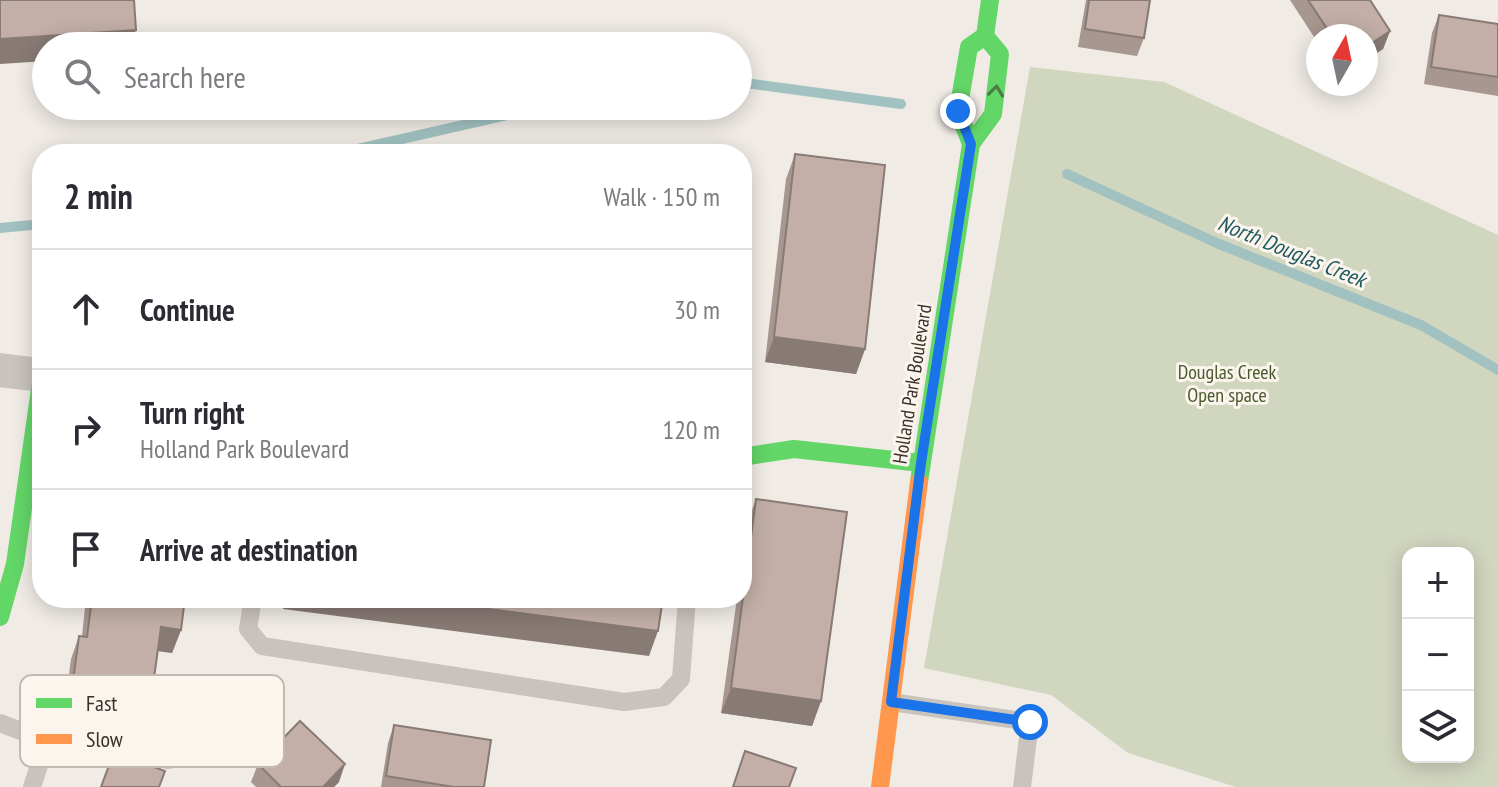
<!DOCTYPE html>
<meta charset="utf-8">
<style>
:root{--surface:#fff;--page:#f2f2f3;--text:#2b2b33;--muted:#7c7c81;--line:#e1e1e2}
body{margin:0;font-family:"PT Sans Narrow",sans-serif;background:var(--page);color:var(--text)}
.controls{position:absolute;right:24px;bottom:24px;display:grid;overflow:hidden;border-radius:16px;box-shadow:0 4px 20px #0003}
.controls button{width:72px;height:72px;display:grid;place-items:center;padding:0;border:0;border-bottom:2px solid var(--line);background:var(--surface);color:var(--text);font:40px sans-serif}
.compass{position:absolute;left:1306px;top:24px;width:72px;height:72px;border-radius:50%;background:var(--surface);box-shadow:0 4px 20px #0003;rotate:9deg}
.stop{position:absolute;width:24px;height:24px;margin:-18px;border:6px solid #1a73e8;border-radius:50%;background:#fff}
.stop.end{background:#1a73e8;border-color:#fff;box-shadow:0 2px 8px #0008}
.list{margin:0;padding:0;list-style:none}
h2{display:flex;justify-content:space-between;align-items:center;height:104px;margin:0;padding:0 32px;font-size:34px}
h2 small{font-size:26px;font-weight:400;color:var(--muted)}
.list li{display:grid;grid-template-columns:52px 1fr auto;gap:24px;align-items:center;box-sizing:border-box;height:120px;padding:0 32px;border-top:2px solid var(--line)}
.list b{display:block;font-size:30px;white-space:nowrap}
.list p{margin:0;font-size:26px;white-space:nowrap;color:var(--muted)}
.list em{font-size:26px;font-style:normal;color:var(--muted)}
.icon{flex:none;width:44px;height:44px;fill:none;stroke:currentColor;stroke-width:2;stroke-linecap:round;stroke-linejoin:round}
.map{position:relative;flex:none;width:1498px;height:787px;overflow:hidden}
.search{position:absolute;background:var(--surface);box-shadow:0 4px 20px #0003;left:32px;top:32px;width:720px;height:88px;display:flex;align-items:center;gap:20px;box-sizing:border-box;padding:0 28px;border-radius:44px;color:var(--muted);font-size:30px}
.panel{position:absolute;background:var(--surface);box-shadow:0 4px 20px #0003;left:32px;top:144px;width:720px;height:464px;border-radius:32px}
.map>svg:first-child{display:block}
.green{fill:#d1d6bf;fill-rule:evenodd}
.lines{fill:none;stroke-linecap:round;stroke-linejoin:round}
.stream{stroke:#a1c2c1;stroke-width:10}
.lane{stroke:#c9c3be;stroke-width:18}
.street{stroke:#c9c3be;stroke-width:34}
.fast{stroke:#63d668;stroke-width:18}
.slow{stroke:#ff974d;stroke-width:18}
.wall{fill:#a89690}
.shaded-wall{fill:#887a75}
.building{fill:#c3afa7;stroke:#887a75;stroke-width:2}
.oneway{stroke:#4d7b46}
.route{stroke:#1a73e8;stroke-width:10}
.labels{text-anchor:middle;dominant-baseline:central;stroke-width:6;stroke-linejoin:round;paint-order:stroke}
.park-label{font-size:20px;fill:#4a5a2e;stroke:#fbf5ee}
.street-label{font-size:20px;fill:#3b302b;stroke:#fbf5ee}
.water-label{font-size:22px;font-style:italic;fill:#1f5a5e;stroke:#fbf5ee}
.key{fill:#fbf5ee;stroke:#c1bab4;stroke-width:2}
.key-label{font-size:22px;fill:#3b302b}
</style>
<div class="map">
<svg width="1498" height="787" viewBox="0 0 1498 787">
<rect width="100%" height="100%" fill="#f0ebe5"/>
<path class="green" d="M1030 67 1164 82 1498 235V787H1236L1128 753 1051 695 924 668ZM1408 553H1468V757H1408Z"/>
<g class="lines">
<g class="stream">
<polyline points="738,82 901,104"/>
<polyline points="336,154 547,106"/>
<polyline points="1067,174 1219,244 1421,325 1498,370"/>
<polyline points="0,228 42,224"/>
</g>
<g class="lane">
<polyline points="253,598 248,629 262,646 624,702 664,697 681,679 687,598"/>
<polyline points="891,702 1030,722 1022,787"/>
<polyline points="0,723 47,741 169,760 187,695"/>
<polyline points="32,787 47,741"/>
</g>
<polyline class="street" points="0,370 41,375"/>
<g class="fast">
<polyline points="971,144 993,114 1000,54 985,36"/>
<polyline points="742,457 794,449 921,463"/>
<polyline points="919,482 971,144 958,111 969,47 985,36 990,0"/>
<polyline points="0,617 15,564 42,375"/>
</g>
<polyline class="slow" points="880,787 919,482"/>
</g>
<g class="wall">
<polygon points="1086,0 1150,0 1144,38 1137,56 1078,47"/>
<polygon points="1290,0 1370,0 1390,31 1383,49 1366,60 1366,36 1318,36 1318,43"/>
<polygon points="1439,15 1498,24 1498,96 1424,84 1432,33"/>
<polygon points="795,154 865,349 856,374 765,362 786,179"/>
<polygon points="756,499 821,701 812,726 721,713 737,598 742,598 742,561 747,524"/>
<polygon points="86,598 185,598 181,630 172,653 157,651 151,700 142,723 64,712 71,659 79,636 82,636"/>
<polygon points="394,725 484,787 381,787 388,743"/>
<polygon points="258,764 339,782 334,787 256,787 251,782"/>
</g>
<g class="shaded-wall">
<polygon points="136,30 130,46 46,46 46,61 0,64 0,39"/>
<polygon points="1390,31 1383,49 1366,60 1366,47"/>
<polygon points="774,337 865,349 856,374 765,362"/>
<polygon points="287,598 404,598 658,631 649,656 283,609"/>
<polygon points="161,627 181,630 172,653 152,650"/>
<polygon points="731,688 821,701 812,726 721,713"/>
<polygon points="72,689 151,700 142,723 64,712"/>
<polygon points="345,764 339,782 334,787 323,787"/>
</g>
<g class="building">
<polygon points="0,0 134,0 136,30 0,39"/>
<polygon points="1089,0 1150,0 1144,38 1085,29"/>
<polygon points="1308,0 1370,0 1390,31 1366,47 1366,36 1332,36"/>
<polygon points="1439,15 1498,24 1498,77 1431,67"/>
<polygon points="795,154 885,165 865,349 774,337"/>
<polygon points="756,499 847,512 821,701 731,688"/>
<polygon points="92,598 185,598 181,630 161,627 151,700 72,689 79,636 87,637"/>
<polygon points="404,598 663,598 658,631"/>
<polygon points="300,721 345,764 323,787 281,787 258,764"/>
<polygon points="394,725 491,740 484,787 454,787 386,776"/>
<polygon points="745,751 796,768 789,787 733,787"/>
<polygon points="114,752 165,771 159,787 101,787"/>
</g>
<defs><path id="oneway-chevron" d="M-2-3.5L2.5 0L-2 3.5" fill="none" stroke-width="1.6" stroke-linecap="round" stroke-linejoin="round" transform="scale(2)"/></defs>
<use class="oneway" href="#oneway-chevron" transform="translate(996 91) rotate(-83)"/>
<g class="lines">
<polyline class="route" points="958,111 971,144 921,463 891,702 1030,722"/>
</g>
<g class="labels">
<g class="park-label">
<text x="1227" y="372">Douglas Creek<tspan x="1227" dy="23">Open space</tspan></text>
</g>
<g class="street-label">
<text transform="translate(912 384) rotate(-81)">Holland Park Boulevard</text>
</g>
<g class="water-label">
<text transform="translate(1292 251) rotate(22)">North Douglas Creek</text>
</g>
</g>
<rect x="20" y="675" width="264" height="92" rx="12" class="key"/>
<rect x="36" y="698" width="36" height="10" fill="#63d668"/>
<rect x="36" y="734" width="36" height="10" fill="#ff974d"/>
<g class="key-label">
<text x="86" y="711">Fast</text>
<text x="86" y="747">Slow</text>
</g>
</svg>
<div class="controls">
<button>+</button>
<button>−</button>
<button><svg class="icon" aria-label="layers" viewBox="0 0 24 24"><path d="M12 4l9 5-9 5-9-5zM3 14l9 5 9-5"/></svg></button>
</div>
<svg class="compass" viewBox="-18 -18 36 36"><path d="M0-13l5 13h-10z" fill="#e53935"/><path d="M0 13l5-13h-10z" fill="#7c7c81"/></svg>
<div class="stop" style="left:1030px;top:722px"></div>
<div class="stop end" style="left:958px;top:111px"></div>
<div class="search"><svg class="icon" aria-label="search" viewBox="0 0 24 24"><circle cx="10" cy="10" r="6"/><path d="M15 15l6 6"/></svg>Search here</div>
<section class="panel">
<h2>2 min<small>Walk · 150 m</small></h2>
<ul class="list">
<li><svg class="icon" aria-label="ahead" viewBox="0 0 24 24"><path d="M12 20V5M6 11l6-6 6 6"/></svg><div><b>Continue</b></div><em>30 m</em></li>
<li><svg class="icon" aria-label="right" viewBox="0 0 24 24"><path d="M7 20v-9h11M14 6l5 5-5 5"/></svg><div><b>Turn right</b><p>Holland Park Boulevard</p></div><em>120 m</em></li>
<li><svg class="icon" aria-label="arrive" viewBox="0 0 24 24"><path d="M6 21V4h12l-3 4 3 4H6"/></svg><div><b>Arrive at destination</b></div></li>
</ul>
</section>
</div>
